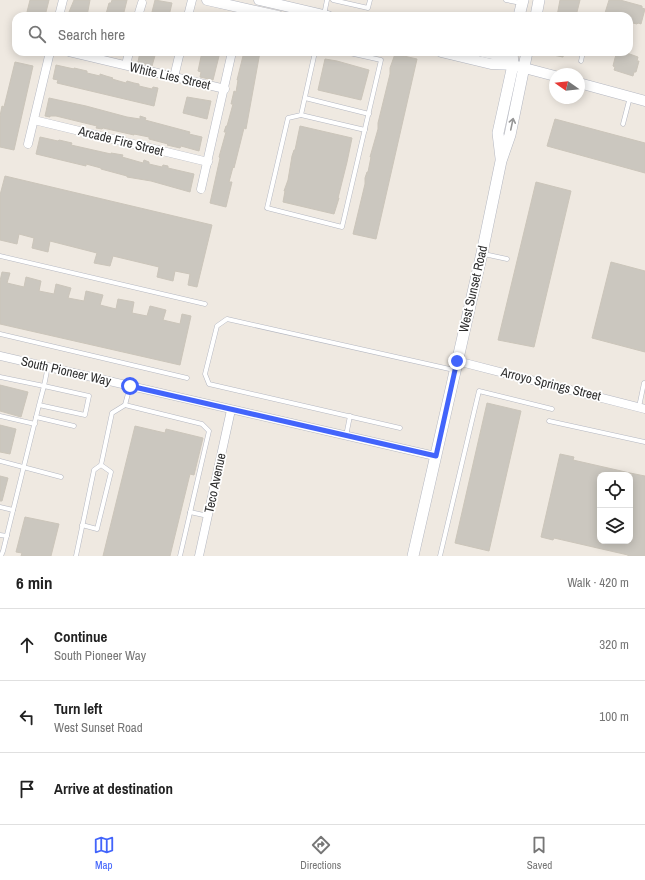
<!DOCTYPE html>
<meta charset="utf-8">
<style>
:root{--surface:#fff;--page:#f6f6f6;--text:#222;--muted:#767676;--line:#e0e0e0;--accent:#4264fb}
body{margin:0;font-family:"Archivo Narrow",sans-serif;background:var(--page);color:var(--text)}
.controls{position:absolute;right:12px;bottom:12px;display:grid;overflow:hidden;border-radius:8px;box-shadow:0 2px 10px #0003}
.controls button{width:36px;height:36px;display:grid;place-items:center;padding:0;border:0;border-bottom:1px solid var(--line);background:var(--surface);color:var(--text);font:20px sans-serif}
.compass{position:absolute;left:549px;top:68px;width:36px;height:36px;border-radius:50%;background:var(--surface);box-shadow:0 2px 10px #0003;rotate:284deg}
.stop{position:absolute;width:12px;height:12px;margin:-9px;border:3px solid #4264fb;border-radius:50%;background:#fff}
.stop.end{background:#4264fb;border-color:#fff;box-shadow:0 1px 4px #0008}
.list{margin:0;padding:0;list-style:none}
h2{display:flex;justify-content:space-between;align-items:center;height:52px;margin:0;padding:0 16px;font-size:17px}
h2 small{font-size:13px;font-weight:400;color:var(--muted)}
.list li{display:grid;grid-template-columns:26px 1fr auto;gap:12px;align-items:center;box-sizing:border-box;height:72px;padding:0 16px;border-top:1px solid var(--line)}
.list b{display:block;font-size:15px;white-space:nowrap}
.list p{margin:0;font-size:13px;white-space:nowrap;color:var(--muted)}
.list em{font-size:13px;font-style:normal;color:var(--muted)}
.icon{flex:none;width:22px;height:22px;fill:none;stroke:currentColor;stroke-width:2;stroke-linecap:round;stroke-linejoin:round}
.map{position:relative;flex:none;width:645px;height:556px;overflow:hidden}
.search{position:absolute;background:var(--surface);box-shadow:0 2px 10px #0003;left:12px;right:12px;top:12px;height:44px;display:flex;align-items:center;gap:10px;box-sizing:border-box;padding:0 14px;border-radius:12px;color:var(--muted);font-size:15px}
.sheet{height:268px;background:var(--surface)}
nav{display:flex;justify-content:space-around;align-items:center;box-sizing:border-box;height:56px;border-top:1px solid var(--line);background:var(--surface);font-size:11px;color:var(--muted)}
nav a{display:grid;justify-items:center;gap:2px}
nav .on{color:var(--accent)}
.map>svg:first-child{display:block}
.building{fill:#cbc7bf;stroke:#cbc5ba}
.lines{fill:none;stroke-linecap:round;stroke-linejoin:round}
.service-casing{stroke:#b4b7c1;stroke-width:5}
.minor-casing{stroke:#b4b7c1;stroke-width:9}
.tertiary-casing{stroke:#b4b7c1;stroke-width:11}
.secondary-casing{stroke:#b4b7c1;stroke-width:12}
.service{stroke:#fff;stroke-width:4}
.minor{stroke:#fff;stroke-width:8}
.tertiary{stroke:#fff;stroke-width:10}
.secondary{stroke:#fff;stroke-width:11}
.oneway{stroke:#969696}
.route{stroke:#4264fb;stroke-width:5}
.labels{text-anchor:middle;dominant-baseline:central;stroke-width:3.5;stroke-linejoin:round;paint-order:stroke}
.street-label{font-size:13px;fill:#2e2e2e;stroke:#fff}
</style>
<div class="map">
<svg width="645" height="556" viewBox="0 0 645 556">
<rect width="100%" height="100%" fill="#efe9e1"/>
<g class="building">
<polygon points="30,0 49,0 45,16 26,16"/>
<polygon points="74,0 90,0 87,16 69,12"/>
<polygon points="112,0 127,0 123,16 114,16 106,14 109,3 111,3"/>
<polygon points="155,0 172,3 169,16 151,16"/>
<polygon points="560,0 580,0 576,16 557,16"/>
<polygon points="609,0 620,0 642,6 642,8 645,9 641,24 638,23 637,24 629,22 629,16 608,16 608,14 605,13"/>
<polygon points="140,52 156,52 152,66 138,62"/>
<polygon points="202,52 220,52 213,80 200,77 201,72 198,71"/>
<polygon points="244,52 260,52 246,129 244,128 234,168 233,167 229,182 232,182 226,207 210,203 220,158 219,157 226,132 224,132 226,126 227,126 233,104 231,104 234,91 236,92 238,80 237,80"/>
<polygon points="548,52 564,52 563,57 548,54"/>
<polygon points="619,52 624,52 638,57 637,61 639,61 636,72 634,72 633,76 614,70 615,67 613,66 615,58 616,55 618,55"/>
<polygon points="395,54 417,59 376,239 353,234 365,184 365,178 367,172 368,172 371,157 370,157 378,129 378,123 390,74 390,68"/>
<polygon points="325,59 337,61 369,70 361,100 318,90"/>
<polygon points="15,62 33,66 14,150 0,147 0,116 2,106 4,107"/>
<polygon points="56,65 74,69 74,68 87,71 87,73 100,76 100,74 106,76 113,78 112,79 126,83 127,81 134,83 139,84 139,86 152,89 153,87 158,88 154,106 57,83 58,80 53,79"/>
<polygon points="187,97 211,101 207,119 183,113"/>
<polygon points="49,98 86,106 127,117 140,119 140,116 146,118 145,120 190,132 189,134 202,137 199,151 181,146 180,148 167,145 168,144 149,139 149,137 134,134 134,135 103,128 102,129 96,128 97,126 56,116 50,116 50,117 45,116"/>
<polygon points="555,119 645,143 645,173 547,146"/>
<polygon points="300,126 352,138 347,162 338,198 339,198 334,214 283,202 285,191 284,191 288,180 292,156 294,150 295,150"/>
<polygon points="40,137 58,141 59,140 72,143 71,145 111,154 111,153 123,155 122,157 143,163 144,160 149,162 149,164 162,167 163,165 168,166 168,168 194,174 190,192 151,181 127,177 127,176 101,169 101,168 86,164 86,166 36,154"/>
<polygon points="5,176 212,225 197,287 188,285 190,274 175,271 173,281 157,277 159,267 113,256 110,266 94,263 97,253 50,241 48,252 32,248 34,238 19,234 17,244 0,240 0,195"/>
<polygon points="536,182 571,191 534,347 498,340"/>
<polygon points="611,262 645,271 645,352 592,338"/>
<polygon points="2,272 10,273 7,283 24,287 26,277 41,281 39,291 54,294 56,284 71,288 68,298 84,301 86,291 103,295 100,305 116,309 118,299 134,302 132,313 147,316 150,306 166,310 163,320 180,324 182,314 191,316 180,365 0,324 0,281"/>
<polygon points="0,385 28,392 21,417 0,411"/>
<polygon points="487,403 521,411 489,551 455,543"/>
<polygon points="0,425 16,429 10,454 0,452"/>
<polygon points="135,426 165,433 166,429 203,438 194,475 190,474 170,556 103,556"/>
<polygon points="560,454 574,457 573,460 630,473 630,475 600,475 600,541 630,541 630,473 645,476 645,556 628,556 628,555 554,538 553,540 541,537"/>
<polygon points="0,476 8,478 2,501 0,501"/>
<polygon points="25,517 59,524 51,556 21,556 22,553 16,552"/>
</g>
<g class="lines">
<defs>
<g id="service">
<polyline points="333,0 368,8 370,0"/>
<polyline points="506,0 521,3"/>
<polyline points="324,15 327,0"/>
<polyline points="315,52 301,115 288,118 267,208 342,227 381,60 345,52"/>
<polyline points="581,61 583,52"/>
<polyline points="305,98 369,114"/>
<polyline points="301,115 365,130"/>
<polyline points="623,124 630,97"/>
<polyline points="484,254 507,259"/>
<polyline points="0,256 205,304"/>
<polyline points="0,334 187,378"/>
<polyline points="0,377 44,386 48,366"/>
<polyline points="125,405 130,386"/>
<polyline points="639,407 644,383"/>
<polyline points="0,416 35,424"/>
<polyline points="36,417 74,426"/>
<polyline points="549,421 645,442"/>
<polyline points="400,428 209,384 205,374 217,326 227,319 454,370"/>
<polyline points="346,436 350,416"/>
<polyline points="0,461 61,477"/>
<polyline points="0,507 13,510"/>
<polyline points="190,512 208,516"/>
<polyline points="82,525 97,529 111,472 101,465"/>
<polyline points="0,535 7,536"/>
<polyline points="1,556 3,551 39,405 44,386 89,396 85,415 39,405"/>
<polyline points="76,556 94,470 101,465 112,413 125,405 202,424 209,431 180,556"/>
<polyline points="440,556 479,391 552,409"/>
</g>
<g id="minor">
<polyline points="59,16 63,0"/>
<polyline points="138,16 142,3"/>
<polyline points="188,16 192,0"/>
<polyline points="69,52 225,89"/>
<polyline points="126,65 129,52"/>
<polyline points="174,77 180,52"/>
<polyline points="34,120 208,162"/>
<polyline points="28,144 50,52"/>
<polyline points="201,189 232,52"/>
<polyline points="0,356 435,456"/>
<polyline points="457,361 645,409"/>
<polyline points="199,556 231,410"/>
</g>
<g id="tertiary">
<polyline points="207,0 278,16"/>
<polyline points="259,0 328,16"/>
<polyline points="441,52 491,64 513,65 555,76"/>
<polyline points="483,52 493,54 509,63"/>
<polyline points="579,83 645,101"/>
</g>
<g id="secondary">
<polyline points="519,16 523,0"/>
<polyline points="536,16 539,0"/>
<polyline points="501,158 498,133 513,65 512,52"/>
<polyline points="413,556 482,253 501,161 510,135 527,52"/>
</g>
</defs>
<use href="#service" class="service-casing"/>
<use href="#minor" class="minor-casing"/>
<use href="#tertiary" class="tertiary-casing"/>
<use href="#secondary" class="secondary-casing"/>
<use href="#service" class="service"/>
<use href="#minor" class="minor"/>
<use href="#tertiary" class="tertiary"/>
<use href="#secondary" class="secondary"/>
</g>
<defs><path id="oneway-shaft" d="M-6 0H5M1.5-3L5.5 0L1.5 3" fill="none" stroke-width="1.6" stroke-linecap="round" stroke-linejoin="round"/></defs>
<use class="oneway" href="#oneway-shaft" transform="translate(512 124) rotate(-78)"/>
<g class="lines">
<polyline class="route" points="130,386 436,456 457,361"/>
</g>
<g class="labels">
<g class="street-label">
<text transform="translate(170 76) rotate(13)">White Lies Street</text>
<text transform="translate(121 141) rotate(14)">Arcade Fire Street</text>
<text transform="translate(473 289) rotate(-77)">West Sunset Road</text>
<text transform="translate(66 371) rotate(13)">South Pioneer Way</text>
<text transform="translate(551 384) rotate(14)">Arroyo Springs Street</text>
<text transform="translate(215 483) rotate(-78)">Teco Avenue</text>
</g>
</g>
</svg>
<div class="controls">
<button><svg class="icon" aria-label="locate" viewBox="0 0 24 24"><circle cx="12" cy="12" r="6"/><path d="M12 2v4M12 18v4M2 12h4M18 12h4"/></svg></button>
<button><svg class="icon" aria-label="layers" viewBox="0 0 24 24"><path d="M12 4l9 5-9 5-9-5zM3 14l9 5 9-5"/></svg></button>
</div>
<svg class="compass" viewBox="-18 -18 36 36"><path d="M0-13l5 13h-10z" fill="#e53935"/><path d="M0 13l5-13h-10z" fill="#767676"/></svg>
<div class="stop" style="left:130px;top:386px"></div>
<div class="stop end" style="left:457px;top:361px"></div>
<div class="search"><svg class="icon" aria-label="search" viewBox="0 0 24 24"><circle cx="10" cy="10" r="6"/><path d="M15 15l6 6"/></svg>Search here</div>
</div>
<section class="sheet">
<h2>6 min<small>Walk · 420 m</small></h2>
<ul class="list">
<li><svg class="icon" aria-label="ahead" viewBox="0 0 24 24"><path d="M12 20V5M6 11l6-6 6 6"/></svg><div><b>Continue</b><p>South Pioneer Way</p></div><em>320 m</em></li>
<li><svg class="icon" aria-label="left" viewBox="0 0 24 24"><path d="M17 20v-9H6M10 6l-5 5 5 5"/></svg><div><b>Turn left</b><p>West Sunset Road</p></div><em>100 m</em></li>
<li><svg class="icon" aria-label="arrive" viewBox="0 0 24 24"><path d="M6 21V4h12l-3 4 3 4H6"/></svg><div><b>Arrive at destination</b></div></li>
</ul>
</section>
<nav>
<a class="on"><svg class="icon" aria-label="map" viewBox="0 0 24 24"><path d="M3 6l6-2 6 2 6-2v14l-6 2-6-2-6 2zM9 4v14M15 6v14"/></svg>Map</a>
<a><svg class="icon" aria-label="directions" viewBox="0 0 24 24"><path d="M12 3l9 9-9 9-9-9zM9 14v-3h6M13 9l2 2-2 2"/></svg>Directions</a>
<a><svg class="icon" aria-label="saved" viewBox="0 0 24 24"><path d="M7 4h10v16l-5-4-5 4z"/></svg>Saved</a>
</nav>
